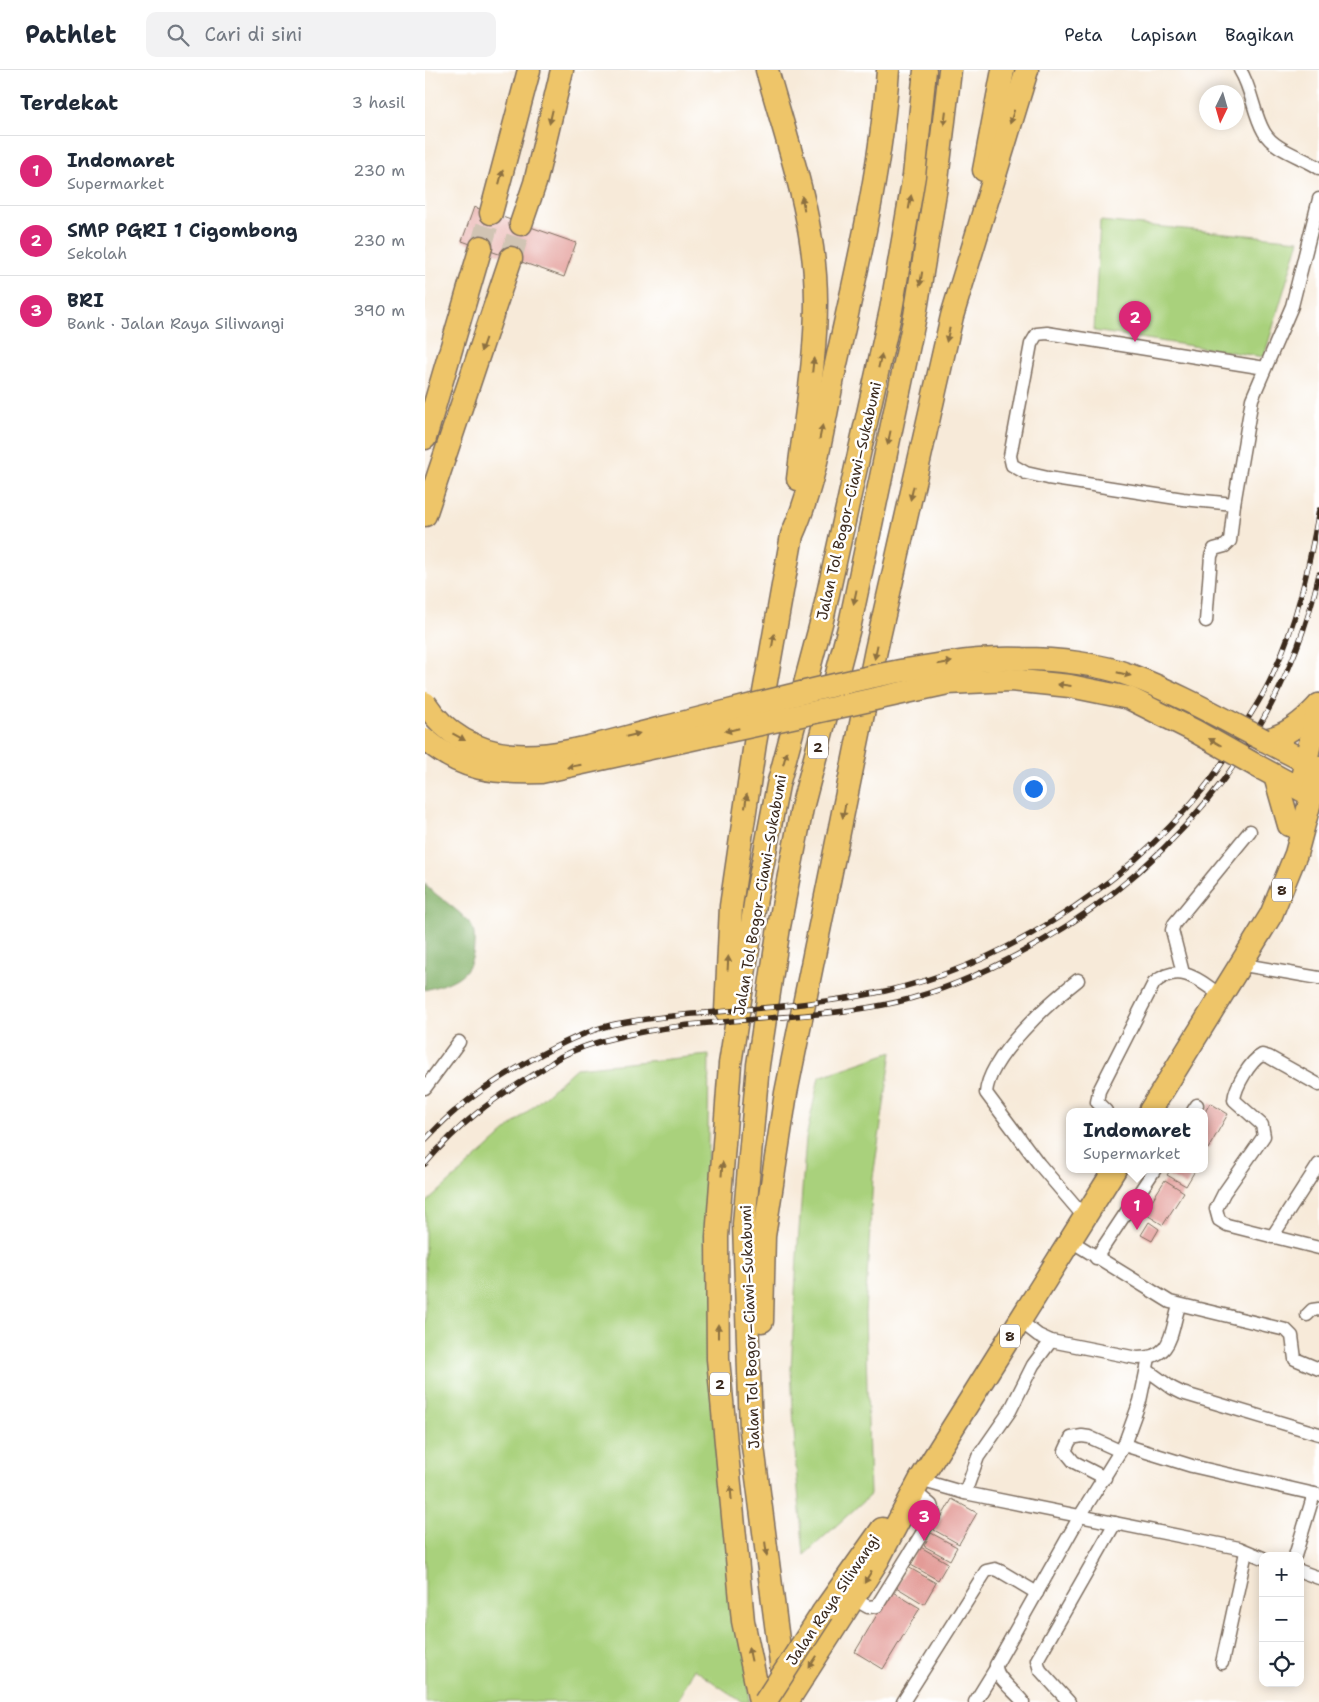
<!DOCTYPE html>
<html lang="id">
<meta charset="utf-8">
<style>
:root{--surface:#fff;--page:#f2f2f3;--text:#1f2937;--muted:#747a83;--line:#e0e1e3;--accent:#db2777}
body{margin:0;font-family:"Shantell Sans",sans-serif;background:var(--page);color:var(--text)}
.controls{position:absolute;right:15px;bottom:15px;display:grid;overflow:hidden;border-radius:10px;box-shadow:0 2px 12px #0003}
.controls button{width:45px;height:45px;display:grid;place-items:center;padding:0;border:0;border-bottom:1px solid var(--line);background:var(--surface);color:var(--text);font:25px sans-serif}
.compass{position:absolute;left:774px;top:15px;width:45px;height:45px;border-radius:50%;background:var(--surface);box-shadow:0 2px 12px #0003;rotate:185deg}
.you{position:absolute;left:608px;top:718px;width:18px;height:18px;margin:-12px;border:4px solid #fff;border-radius:50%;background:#1a73e8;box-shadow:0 0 0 8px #1a73e833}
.badge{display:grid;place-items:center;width:32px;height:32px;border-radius:50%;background:var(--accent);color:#fff;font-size:16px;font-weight:700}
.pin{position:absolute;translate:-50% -41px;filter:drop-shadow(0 1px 2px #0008)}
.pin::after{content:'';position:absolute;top:26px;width:18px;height:15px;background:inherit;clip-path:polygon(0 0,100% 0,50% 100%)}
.popup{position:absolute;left:641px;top:1038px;width:142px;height:65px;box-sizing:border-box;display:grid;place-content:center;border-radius:10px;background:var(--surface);filter:drop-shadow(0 1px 4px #0005);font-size:16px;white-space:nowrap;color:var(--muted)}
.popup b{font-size:19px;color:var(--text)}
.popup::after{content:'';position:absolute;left:50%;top:100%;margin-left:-10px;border:10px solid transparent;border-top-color:var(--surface)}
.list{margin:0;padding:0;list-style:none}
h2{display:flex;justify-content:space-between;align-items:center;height:65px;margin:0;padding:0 20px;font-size:21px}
h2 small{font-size:16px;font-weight:400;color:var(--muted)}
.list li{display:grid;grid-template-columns:32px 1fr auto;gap:15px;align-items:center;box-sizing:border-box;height:70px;padding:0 20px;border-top:1px solid var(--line)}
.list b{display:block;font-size:19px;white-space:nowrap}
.list p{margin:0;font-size:16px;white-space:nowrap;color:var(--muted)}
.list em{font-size:16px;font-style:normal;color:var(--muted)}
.icon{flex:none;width:28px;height:28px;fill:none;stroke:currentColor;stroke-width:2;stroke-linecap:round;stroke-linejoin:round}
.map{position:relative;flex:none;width:894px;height:1632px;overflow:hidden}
header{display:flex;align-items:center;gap:30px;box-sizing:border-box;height:70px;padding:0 25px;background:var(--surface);border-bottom:1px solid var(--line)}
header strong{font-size:24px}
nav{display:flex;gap:28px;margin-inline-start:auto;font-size:18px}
.search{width:350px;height:45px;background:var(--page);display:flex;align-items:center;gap:12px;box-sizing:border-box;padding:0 18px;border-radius:10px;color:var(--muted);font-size:19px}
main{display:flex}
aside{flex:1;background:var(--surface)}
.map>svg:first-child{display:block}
.green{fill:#a9d17c;stroke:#727e4d}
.forest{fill:#86b36c;stroke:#606e45}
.building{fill:#e39b97}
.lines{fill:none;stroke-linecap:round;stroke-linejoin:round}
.highway-tunnel{stroke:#d1c4b4;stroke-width:22;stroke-dasharray:22 11;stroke-linecap:butt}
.street-casing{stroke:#7d6d5f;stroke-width:15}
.highway-casing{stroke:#7d6d5f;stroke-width:25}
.street{stroke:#fff;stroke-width:12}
.highway{stroke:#eec569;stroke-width:22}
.rail-casing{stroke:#3b2a1e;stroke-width:5.5}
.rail{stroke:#fff;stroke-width:4;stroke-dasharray:11;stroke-linecap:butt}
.highway-bridge-casing{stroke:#7d6d5f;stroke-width:25;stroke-linecap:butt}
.highway-bridge{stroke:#eec569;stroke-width:22}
.oneway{fill:#8c7040}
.labels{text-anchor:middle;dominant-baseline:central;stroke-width:5;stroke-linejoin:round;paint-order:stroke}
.shield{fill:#fff;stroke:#766a62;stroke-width:1}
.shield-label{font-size:14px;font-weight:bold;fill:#3b2a1e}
.street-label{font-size:15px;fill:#3b2a1e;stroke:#fff}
</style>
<header>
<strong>Pathlet</strong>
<div class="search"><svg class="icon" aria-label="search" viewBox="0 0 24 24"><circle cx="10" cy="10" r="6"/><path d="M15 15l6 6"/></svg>Cari di sini</div>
<nav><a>Peta</a><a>Lapisan</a><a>Bagikan</a></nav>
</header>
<main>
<aside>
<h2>Terdekat<small>3 hasil</small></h2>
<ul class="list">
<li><span class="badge">1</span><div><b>Indomaret</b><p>Supermarket</p></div><em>230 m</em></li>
<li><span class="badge">2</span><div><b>SMP PGRI 1 Cigombong</b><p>Sekolah</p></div><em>230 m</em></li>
<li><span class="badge">3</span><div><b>BRI</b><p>Bank · Jalan Raya Siliwangi</p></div><em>390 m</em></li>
</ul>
</aside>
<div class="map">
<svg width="894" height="1632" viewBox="0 0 894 1632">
<rect width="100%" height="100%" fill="#fff"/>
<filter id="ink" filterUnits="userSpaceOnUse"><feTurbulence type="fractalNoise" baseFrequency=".02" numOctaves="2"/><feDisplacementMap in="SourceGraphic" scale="10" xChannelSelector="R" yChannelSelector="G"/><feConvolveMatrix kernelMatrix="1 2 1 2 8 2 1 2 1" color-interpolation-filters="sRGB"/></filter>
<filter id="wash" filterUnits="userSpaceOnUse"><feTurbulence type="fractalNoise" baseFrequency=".0096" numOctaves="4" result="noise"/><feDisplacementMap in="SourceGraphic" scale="20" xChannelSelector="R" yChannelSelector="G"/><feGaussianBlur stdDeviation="1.12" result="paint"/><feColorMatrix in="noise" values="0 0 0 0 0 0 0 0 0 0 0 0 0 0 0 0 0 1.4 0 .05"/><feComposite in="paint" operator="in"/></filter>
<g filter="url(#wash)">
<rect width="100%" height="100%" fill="#f7ead9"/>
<g class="green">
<polygon points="675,151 874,170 839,287 669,261"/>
<polygon points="467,982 448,1107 440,1243 445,1425 379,1485 371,1398 366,1299 372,1186 381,1068 394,1007"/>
<polygon points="284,985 282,1148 325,1632 317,1632 269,1599 252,1632 0,1632 0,1134 151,998"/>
</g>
<path class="forest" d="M0 813 2 817C15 828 32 839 44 852 49 858 50 867 49 875 48 907 27 912 0 920Z"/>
<g id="blocks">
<g class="building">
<polygon points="49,137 151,173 139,207 37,171"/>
<polygon points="785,1033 803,1044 783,1079 780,1077 780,1042"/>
<polygon points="746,1099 771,1099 761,1116 742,1105"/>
<polygon points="740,1110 759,1122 738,1155 719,1143"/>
<polygon points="724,1152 734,1159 727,1171 716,1165"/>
<polygon points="527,1429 552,1443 534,1474 509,1460"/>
<polygon points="506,1463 532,1477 525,1490 499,1476"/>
<polygon points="494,1476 523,1493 513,1510 484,1494"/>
<polygon points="483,1497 511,1513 499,1534 471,1517"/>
<polygon points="466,1521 495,1538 458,1599 430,1582"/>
</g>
</g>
</g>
<g filter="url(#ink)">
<use href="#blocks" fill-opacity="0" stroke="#7d6d5f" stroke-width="1"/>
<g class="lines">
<g class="highway-tunnel">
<polyline points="56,177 66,143"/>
<polyline points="86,188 96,154"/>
</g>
<defs>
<g id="street">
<path d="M815 0C827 19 828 43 839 62 849 80 878 87 894 98"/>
<polyline points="840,298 622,263 612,264 606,274 585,386 587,395 601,403 623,408 758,429 809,434 827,329 867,236 894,129"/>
<polyline points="781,551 786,486 789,479 800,476 805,471 809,434"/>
<polyline points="813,894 894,908"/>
<polyline points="758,903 747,860 749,854 825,761"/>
<path d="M653 910C625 932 564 986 561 1023L614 1094 660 1148"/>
<path d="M894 1015 844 987 837 985C825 991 810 1017 809 1030L837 1055 839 1066 799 1123 791 1139 794 1150 802 1155 894 1178"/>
<polyline points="0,1018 34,972"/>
<path d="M681 1041 672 1032 674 1021 729 913C754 892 773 909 795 925"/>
<polyline points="768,1041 772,1035"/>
<polyline points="847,1167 894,1094"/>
<polyline points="646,1171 745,1232 861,1260 867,1266 870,1289 894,1299"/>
<polyline points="671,1188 730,1099"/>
<polyline points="882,1245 887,1240 894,1239"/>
<path d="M595 1251 613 1265 626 1271 712 1288C748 1288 745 1264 754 1236"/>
<polyline points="722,1300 747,1318 757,1323 894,1364"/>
<polyline points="699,1375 767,1396 894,1425"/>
<polyline points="680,1408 649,1392 640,1381 646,1368 657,1366 664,1367 695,1381"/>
<polyline points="495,1410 540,1423 814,1478 838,1488"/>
<polyline points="540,1423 553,1387 585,1341 608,1295 626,1271"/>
<polyline points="870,1486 889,1424"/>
<polyline points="875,1501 894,1508"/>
<polyline points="429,1529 443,1537 452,1536 509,1444 506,1435 488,1420"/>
<polyline points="797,1593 821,1482"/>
<polyline points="478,1632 561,1501 570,1499 575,1501 612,1523"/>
<polyline points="550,1632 571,1598"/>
<path d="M598 1632C590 1621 570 1608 571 1595L655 1446 699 1375 715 1331 724 1288"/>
<polyline points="644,1632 615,1600 612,1590 690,1453"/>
</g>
<g id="highway">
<path d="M342 0C363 75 391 152 391 231 391 291 380 349 373 409"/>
<polyline points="559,100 578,0"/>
<polyline points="66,143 104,0"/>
<polyline points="96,154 110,113 137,0"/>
<polyline points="0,368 56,177"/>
<polyline points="0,445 86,188"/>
<path d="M839 670C862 666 878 652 894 635"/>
<polyline points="839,670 893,698"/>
<polyline points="832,696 886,725"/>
<polyline points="850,706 864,755"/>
<polyline points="875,716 894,635"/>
<path d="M301 941 306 836 330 673 367 465C390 414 398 357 409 303 431 203 456 102 463 0"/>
<polyline points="725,1041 846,845 871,784 894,698"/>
<polyline points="337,1251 339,1166 361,1023 451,580 527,246 602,0"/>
<polyline points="398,1542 457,1459"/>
<polyline points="335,1632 318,1551 293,1289 292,1167 305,994 331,828 353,715 398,546 466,240 489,106 500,0"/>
<polyline points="361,1632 326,1361 319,1154 333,995 354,857 377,738 425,554 490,246 512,110 525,0"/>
<polyline points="362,1632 453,1490 495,1410 690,1099"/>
</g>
</defs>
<use href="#street" class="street-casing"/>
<use href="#highway" class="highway-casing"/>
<use href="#street" class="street"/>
<use href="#highway" class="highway"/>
<defs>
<g id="rail">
<path d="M0 1070C10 1060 19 1050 30 1041 65 1011 141 966 186 955 213 949 241 947 268 944 325 939 384 935 440 925 570 903 697 819 779 718 797 696 810 672 824 647 832 634 841 620 847 606 872 553 884 497 894 440"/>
<path d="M0 1094C34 1054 67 1029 111 1003 119 999 127 992 135 987 151 979 171 972 189 968 277 946 369 952 458 935 501 927 543 910 582 890 734 814 857 673 894 504"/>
</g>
</defs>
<use href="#rail" class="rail-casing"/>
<use href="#rail" class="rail"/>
<defs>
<g id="highway-bridge">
<path d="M0 633C20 664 52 682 88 685 135 689 191 669 237 658 314 639 391 617 470 602 512 595 554 587 598 589 631 589 676 594 707 606 752 623 796 648 839 670"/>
<path d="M0 669C37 701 69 703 116 702L523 613 586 610 645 616 704 628 770 661 832 696"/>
<polyline points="340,1632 398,1542"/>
</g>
</defs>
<use href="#highway-bridge" class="highway-bridge-casing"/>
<use href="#highway-bridge" class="highway-bridge"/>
</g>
<defs><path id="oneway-solid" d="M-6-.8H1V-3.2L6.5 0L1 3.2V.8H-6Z" transform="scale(1.25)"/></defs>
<g class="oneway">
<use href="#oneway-solid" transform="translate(126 47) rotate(103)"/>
<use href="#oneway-solid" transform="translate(587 47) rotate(107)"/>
<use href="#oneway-solid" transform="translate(520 48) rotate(97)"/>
<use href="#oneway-solid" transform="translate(76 107) rotate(-75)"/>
<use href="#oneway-solid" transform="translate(485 132) rotate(-80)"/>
<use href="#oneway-solid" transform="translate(378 133) rotate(-100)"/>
<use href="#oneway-solid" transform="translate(496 209) rotate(99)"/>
<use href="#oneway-solid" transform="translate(523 265) rotate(103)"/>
<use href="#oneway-solid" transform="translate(58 275) rotate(109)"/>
<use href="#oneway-solid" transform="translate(455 291) rotate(-77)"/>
<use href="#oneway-solid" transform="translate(388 295) rotate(-84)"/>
<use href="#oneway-solid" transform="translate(396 362) rotate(-78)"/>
<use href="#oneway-solid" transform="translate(464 368) rotate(102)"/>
<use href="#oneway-solid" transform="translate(487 423) rotate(103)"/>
<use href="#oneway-solid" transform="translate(430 527) rotate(102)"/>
<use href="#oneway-solid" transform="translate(348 571) rotate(-80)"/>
<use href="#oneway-solid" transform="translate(451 582) rotate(102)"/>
<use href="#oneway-solid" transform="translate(520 593) rotate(-9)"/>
<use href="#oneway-solid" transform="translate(699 604) rotate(14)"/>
<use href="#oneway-solid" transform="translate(639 615) rotate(-173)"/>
<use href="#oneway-solid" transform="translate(307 660) rotate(167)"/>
<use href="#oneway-solid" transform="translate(208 665) rotate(-14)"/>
<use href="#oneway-solid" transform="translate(34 667) rotate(29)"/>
<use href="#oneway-solid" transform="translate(790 672) rotate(-150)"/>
<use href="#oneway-solid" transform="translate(360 688) rotate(-75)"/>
<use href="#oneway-solid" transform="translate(149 696) rotate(170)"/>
<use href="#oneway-solid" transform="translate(321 731) rotate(-82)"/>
<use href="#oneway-solid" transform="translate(419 741) rotate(101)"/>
<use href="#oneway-solid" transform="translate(303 893) rotate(-87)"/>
<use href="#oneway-solid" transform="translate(297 1099) rotate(-86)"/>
<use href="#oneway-solid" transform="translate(293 1261) rotate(-90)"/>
<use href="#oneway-solid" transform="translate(306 1423) rotate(-95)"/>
<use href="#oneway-solid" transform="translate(341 1479) rotate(83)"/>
<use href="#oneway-solid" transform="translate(443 1507) rotate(121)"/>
<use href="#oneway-solid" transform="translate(325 1584) rotate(-102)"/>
<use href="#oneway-solid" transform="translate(388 1592) rotate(123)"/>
</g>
</g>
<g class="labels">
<g class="shield">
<rect x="383" y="665.5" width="20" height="23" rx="4"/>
<rect x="847" y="808.5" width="20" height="23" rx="4"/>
<rect x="575" y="1254.5" width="20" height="23" rx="4"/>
<rect x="285" y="1302.5" width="20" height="23" rx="4"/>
</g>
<g class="shield-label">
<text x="393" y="677">2</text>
<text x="857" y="820">8</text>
<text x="585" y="1266">8</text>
<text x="295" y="1314">2</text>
</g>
<g class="street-label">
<text transform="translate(424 431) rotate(-77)">Jalan Tol Bogor–Ciawi–Sukabumi</text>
<text transform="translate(335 825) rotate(-80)">Jalan Tol Bogor–Ciawi–Sukabumi</text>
<text transform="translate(325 1257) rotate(-92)">Jalan Tol Bogor–Ciawi–Sukabumi</text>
<text transform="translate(408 1530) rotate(-56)">Jalan Raya Siliwangi</text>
</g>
</g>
</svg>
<div class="controls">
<button>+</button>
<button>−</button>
<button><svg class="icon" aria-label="locate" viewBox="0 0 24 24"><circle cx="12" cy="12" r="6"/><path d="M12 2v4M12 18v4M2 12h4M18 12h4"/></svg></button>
</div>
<svg class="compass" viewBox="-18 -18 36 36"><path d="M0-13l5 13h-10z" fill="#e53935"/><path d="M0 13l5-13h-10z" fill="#747a83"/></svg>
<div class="you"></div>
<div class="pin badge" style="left:712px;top:1160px">1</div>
<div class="popup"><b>Indomaret</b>Supermarket</div>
<div class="pin badge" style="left:710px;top:272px">2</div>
<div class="pin badge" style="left:499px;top:1471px">3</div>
</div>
</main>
